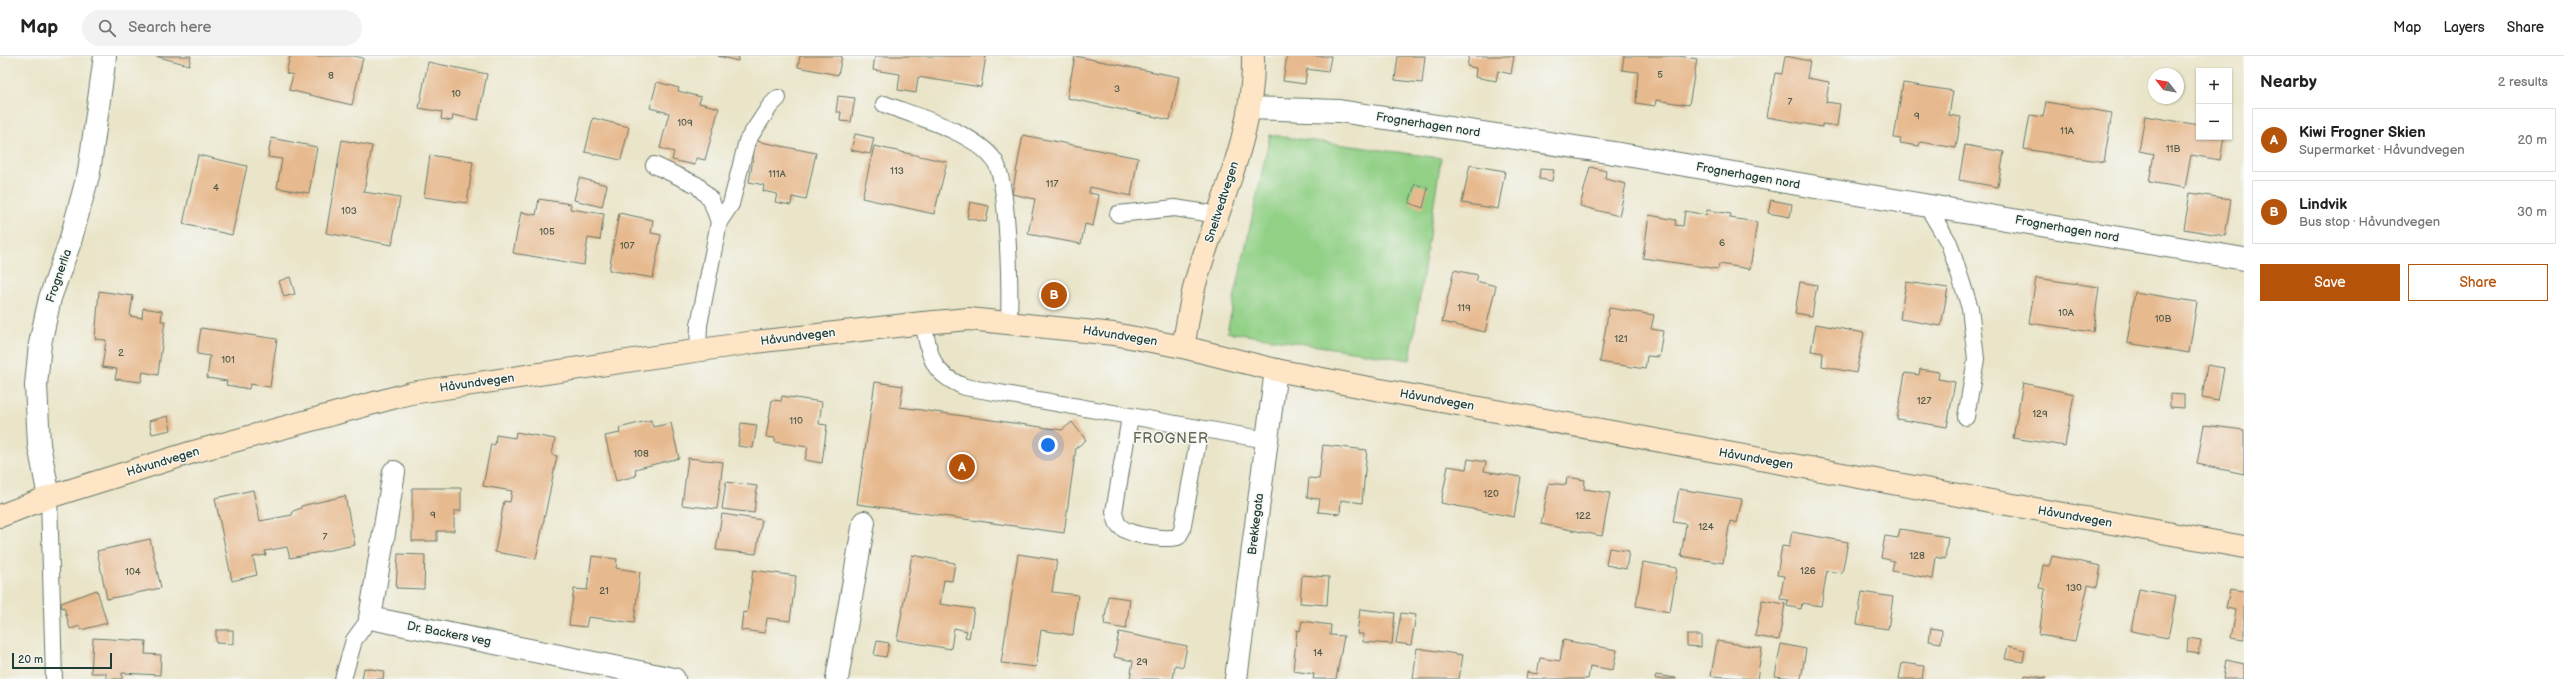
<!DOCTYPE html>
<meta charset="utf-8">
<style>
:root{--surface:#fff;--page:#f2f2f2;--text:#222;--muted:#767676;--line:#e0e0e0;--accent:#b45309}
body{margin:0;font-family:"Balsamiq Sans",sans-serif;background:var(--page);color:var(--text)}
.controls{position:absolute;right:12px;top:12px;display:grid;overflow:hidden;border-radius:0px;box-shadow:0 1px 3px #0004}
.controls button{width:36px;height:36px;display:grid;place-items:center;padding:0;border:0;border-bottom:1px solid var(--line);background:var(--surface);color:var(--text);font:20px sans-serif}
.compass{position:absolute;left:2148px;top:12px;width:36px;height:36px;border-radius:50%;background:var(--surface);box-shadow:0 1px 3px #0004;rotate:301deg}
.scale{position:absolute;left:12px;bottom:10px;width:100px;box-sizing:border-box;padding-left:4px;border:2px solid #1f3d34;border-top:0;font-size:11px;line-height:14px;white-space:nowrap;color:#1f3d34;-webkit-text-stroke:3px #f6f6f2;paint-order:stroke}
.you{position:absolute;left:1048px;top:389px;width:14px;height:14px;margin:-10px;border:3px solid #fff;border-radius:50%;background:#1a73e8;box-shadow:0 0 0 6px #1a73e833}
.badge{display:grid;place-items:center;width:26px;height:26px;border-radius:50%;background:var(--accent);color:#fff;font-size:13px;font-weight:700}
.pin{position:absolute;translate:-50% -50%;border:2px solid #fff;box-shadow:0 1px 4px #0006}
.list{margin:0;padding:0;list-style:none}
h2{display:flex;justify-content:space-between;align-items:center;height:52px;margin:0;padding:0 16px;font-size:17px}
h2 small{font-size:13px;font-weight:400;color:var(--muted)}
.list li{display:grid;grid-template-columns:26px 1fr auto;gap:12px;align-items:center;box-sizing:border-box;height:64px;margin:0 8px 8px;padding:0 8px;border:1px solid var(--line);border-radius:0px}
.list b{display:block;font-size:15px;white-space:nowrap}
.list p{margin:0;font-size:13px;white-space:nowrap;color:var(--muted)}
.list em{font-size:13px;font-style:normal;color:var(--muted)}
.actions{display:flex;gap:8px;padding:12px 16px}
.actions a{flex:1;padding:9px 0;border:1px solid var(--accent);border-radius:0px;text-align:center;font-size:14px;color:var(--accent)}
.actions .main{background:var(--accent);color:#fff}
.icon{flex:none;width:22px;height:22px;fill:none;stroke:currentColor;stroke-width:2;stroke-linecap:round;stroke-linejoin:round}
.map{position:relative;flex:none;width:2244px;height:623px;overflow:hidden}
header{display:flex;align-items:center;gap:24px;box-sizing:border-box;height:56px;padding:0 20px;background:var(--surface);border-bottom:1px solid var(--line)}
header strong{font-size:19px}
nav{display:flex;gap:22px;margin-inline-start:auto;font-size:14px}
.search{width:280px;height:36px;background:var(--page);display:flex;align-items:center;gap:10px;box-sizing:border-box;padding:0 14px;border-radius:22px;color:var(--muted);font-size:15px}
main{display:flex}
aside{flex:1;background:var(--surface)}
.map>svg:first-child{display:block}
.green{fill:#92d086;stroke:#58865d}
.building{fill:#e7b98e}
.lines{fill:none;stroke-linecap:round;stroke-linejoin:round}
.lane-casing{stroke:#667868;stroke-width:18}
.street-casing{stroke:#667868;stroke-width:24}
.secondary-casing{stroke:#667868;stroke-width:24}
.lane{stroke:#fff;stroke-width:16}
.street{stroke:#fff;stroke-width:22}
.secondary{stroke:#fde5c5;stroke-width:22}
.labels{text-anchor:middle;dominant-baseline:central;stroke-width:3;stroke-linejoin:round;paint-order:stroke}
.number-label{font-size:10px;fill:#515c4a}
.street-label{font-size:12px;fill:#1f3d34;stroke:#f6f6f2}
.quarter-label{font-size:14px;letter-spacing:1px;fill:#656854;stroke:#f6f6f2}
</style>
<header>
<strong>Map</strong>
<div class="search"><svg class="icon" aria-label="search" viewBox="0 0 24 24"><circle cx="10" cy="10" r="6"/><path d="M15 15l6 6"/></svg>Search here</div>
<nav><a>Map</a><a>Layers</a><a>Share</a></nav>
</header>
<main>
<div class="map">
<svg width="2244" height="623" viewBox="0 0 2244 623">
<rect width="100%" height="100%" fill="#f6f6f2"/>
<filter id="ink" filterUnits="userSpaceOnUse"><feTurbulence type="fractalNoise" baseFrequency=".025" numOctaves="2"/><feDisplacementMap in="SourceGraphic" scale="8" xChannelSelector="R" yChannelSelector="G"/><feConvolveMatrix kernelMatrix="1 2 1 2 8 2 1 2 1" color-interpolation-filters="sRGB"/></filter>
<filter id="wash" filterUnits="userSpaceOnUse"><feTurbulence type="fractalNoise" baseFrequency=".012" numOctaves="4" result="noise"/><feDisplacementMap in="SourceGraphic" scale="16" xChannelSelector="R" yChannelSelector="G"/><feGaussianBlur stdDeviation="0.9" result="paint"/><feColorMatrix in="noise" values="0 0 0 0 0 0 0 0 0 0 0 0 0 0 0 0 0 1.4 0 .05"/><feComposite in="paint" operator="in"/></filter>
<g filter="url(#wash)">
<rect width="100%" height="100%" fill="#eae5c9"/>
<polygon class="green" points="1270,79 1441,102 1410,304 1227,276"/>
<g id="blocks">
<g class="building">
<polygon points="155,0 191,0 189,9"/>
<polygon points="290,0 354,0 363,2 352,49 289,34 293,19 286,17"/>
<polygon points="718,0 739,0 738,5"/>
<polygon points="800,0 842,0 838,19 798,11"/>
<polygon points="875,0 986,0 981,31 918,21 916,37 898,34 900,18 873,14"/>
<polygon points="1075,0 1179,21 1170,64 1067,42"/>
<polygon points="1287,0 1331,0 1328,16 1307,13 1305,28 1283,25"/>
<polygon points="1398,0 1425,0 1422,27 1395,24"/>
<polygon points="1469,0 1514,0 1511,18 1498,15 1496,25 1475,21 1476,12 1467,10"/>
<polygon points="1624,0 1679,0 1697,3 1689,49 1656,44 1655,50 1636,47 1638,16 1622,14"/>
<polygon points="1785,0 1810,5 1807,22 1829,26 1826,46 1840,48 1837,70 1822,68 1822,71 1767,61 1775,17 1782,18"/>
<polygon points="428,6 487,18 478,64 453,59 452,65 441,63 442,56 419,52"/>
<polygon points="657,26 679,32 678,35 701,41 699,47 719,52 705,104 696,102 695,109 672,104 674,96 660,92 669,57 650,52"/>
<polygon points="1903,27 1953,35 1949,59 1961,61 1956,92 1920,86 1919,90 1900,87 1901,83 1894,82"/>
<polygon points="838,40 855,42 851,66 840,65 841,56 836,56"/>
<polygon points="2046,46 2112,57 2104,106 2024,93 2030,59 2043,61"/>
<polygon points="2145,60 2199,69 2199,81 2224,81 2220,104 2191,99 2185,132 2149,126 2154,98 2139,95"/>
<polygon points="593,62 629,71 621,104 585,96"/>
<polygon points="855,78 874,82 870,98 851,94"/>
<polygon points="1023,79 1138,102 1131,140 1090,131 1089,137 1099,139 1093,170 1085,168 1081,188 1028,178 1035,143 1012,138"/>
<polygon points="271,82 317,91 309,137 277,132 282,103 268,101"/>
<polygon points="342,84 372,90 364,136 400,142 392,189 326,177"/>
<polygon points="756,85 816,97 806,144 792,141 791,149 775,146 777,138 763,135 764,129 749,126"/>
<polygon points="1965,89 2004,96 1998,131 1959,124"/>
<polygon points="874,90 947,106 934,158 862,142"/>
<polygon points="198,99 247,110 232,179 183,168"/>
<polygon points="430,99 473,106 467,147 424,141"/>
<polygon points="1470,109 1505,115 1498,153 1462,147"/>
<polygon points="1590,111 1606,115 1605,123 1626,128 1619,160 1580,150"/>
<polygon points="1540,113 1554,114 1552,125 1539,123"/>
<polygon points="579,122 607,129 602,151 574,144"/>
<polygon points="1415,128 1428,132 1423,152 1409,147"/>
<polygon points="2190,137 2231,143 2225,180 2184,173"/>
<polygon points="539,143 571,148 570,153 604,158 600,184 588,182 584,209 513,197 521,156 536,159"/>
<polygon points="1771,144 1792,148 1790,161 1768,157"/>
<polygon points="970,146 989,150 986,166 967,162"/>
<polygon points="1707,154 1731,158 1730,162 1757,166 1750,213 1719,208 1718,213 1643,202 1649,159 1676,164 1675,169 1683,170 1685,155 1706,159"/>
<polygon points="619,157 653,164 651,177 661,179 653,222 609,214"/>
<polygon points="1454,214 1478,219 1476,225 1496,230 1485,276 1442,266"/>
<polygon points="290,221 295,238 284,241 279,225"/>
<polygon points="2036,222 2099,231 2093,276 2029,267"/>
<polygon points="1800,226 1817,229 1812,260 1795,257"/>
<polygon points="1906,226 1948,232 1941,270 1900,263"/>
<polygon points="99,235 133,240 130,260 142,262 143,252 162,255 161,265 165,265 158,319 143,316 141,326 115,323 117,313 102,311 106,284 95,283"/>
<polygon points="2135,236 2197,246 2189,297 2127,287"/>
<polygon points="1609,252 1654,259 1651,273 1663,275 1659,301 1647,300 1645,313 1600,306"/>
<polygon points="1816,268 1864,277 1856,317 1822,310 1823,297 1811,295"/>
<polygon points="201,272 277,283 270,331 250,328 249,333 226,329 227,325 207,322 210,300 197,298"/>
<polygon points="2207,309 2224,312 2218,345 2202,342"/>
<polygon points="1920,313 1939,316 1938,323 1955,326 1947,371 1897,363 1905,317 1919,319"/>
<polygon points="875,326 903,330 900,351 1062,374 1072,366 1086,384 1076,392 1064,477 857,448"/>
<polygon points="2023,327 2074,338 2065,390 2013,382"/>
<polygon points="2170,338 2184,339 2184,352 2170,351"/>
<polygon points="782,340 822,346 819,368 827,369 822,407 805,404 808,391 775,386 775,382 766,381 772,344 781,345"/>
<polygon points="168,360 171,374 152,378 149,365"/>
<polygon points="651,364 653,371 671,367 679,402 635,413 636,420 616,425 605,380 620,377 619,372"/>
<polygon points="741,367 757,369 753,392 738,390"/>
<polygon points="2204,369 2244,374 2244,418 2197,408"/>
<polygon points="516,376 555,383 552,399 557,400 536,503 495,496 504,445 510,446 512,435 483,430 491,388 495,389 496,379 515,382"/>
<polygon points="1323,389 1367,394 1362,447 1341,444 1340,458 1318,456 1320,443 1307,442 1309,422 1319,423"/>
<polygon points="688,402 723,406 717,453 682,449"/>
<polygon points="1468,403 1486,406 1484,415 1521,421 1514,461 1441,447 1448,410 1466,413"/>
<polygon points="1567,421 1585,424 1584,433 1610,437 1602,480 1541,468 1549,427 1566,429"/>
<polygon points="726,426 757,430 754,457 722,453"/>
<polygon points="412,432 461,432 461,455 454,455 454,475 437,475 437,485 412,485"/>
<polygon points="1679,433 1742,443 1737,467 1730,465 1723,507 1681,500 1686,468 1673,466"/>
<polygon points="253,434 260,465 292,459 293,455 301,452 301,450 345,440 355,489 290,502 287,491 265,495 266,499 253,501 257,519 232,525 215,442"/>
<polygon points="722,458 762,464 756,498 716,494"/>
<polygon points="1900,473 1948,481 1945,503 1936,501 1933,523 1892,515 1894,505 1881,502 1885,480 1898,482"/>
<polygon points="1792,476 1848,486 1842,517 1827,515 1821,550 1802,547 1801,553 1787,550 1788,544 1780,543 1784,520 1777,519 1782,490 1789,491"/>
<polygon points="150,483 161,532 107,543 97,495"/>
<polygon points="1609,492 1629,495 1626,513 1606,509"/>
<polygon points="398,498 425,499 424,533 396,532"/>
<polygon points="1018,498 1057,504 1052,536 1078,539 1073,579 1041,574 1036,611 1001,607"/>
<polygon points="912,499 955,507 952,525 944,524 940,548 974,553 969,582 965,581 967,575 954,572 951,593 897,584"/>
<polygon points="592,500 617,503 616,512 640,516 634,567 588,561 586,571 569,569 574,533 587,534"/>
<polygon points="2052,500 2101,510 2097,531 2088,529 2075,585 2039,579 2045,533 2039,532 2043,509 2049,510"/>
<polygon points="1643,506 1677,512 1670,556 1636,550"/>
<polygon points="753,514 796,520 790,565 767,562 765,577 741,574 743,556 747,557"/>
<polygon points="1302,519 1329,521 1327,549 1300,547"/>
<polygon points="2139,533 2176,540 2168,582 2131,575"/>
<polygon points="2230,533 2244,535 2244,584 2231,582 2236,554 2226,552"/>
<polygon points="97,534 107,567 81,574 80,570 70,573 64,551 62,552 61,547"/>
<polygon points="1862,536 1893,541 1888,573 1857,568"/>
<polygon points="1108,540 1130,543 1126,573 1104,569"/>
<polygon points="1762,544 1785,548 1779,584 1755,580"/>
<polygon points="1360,553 1395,557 1392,588 1363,586 1363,578 1357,578"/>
<polygon points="1401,557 1416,559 1411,589 1396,587"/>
<polygon points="1302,565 1331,569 1330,579 1344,580 1336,623 1313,623 1314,618 1293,615 1297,574 1300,575"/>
<polygon points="1931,572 1942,574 1941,587 1929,585"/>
<polygon points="216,574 233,574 233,588 216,587"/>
<polygon points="1119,576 1187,590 1183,611 1175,609 1173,623 1130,623 1133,605 1114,601"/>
<polygon points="1687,579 1701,579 1701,591 1687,590"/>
<polygon points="93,582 146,585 145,598 161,599 160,619 122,617 122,623 106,623 106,617 91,617"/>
<polygon points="2188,582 2201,584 2199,598 2187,596"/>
<polygon points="1563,584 1617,594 1613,614 1590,610 1588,623 1526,623 1527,616 1537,618 1540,602 1560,605"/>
<polygon points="877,585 889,587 886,601 874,599"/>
<polygon points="1717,585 1762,592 1757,623 1711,620"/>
<polygon points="1781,588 1806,593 1801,623 1775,620"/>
<polygon points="2008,590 2025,594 2023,606 2005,603"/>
<polygon points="1417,592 1463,599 1459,623 1413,623"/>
<polygon points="2226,604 2244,608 2244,623 2223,623"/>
<polygon points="1902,607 1924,610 1922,623 1899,623"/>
<polygon points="364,612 384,615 383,623 362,623"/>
<polygon points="1656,619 1676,622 1676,623 1655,623"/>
<polygon points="2025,619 2046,622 2045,623 2024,623"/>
</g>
</g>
</g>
<g filter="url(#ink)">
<use href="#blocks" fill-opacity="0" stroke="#667868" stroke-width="1"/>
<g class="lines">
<defs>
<g id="lane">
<path d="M884 48C915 60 974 76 994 104 1009 123 1010 238 1009 266"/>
<polyline points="654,109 697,129 711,144 719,166"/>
<polyline points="1927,150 1949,187 1970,252 1976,303 1966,361"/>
<polyline points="1118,158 1175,152 1218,159"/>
<path d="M923 267C931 301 929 316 965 331L1267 384"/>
<polyline points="698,295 699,269 719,166 731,148 747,85 770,50 778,42"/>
<path d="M1130 361 1114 456C1115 459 1116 465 1118 468 1126 480 1165 484 1178 481L1182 474 1200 373"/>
<polyline points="49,441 54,623"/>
<polyline points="343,623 354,584 370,562"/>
</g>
<g id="street">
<polyline points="1250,52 1339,55 1614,97 2244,203"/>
<polyline points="394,416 370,562 674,623"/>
<polyline points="49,441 39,389 36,329 40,288 50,242 70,186 89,116 105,0"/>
<polyline points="837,623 864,466"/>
<polyline points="1236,623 1276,314"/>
</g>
<g id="secondary">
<path d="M1183 291C1187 270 1190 249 1195 228 1216 153 1255 80 1253 0"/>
<polyline points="0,460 49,441 193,396 411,337 755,286 923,267 969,263 1114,278 1183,291 1276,314 1364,331 2244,491"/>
</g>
</defs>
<use href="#lane" class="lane-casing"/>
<use href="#street" class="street-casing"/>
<use href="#secondary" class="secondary-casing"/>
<use href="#lane" class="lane"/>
<use href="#street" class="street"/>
<use href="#secondary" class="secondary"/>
</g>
</g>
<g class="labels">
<g class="number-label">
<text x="1660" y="19">5</text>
<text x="331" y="20">8</text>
<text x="1117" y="33">3</text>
<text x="456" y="38">10</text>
<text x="1790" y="46">7</text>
<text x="1917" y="60">9</text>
<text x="685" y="67">109</text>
<text x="2067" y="75">11A</text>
<text x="2173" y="93">11B</text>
<text x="897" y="115">113</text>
<text x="777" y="118">111A</text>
<text x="1052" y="128">117</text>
<text x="216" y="132">4</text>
<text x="349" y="155">103</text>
<text x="547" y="176">105</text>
<text x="1722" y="187">6</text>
<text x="627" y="190">107</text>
<text x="1464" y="252">119</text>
<text x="2066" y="257">10A</text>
<text x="2163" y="263">10B</text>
<text x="1621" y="283">121</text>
<text x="121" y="297">2</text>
<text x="228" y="304">101</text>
<text x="1924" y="345">127</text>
<text x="2040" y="358">129</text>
<text x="796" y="365">110</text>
<text x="641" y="398">108</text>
<text x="1491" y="438">120</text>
<text x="433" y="459">9</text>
<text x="1583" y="460">122</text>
<text x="1706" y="471">124</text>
<text x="325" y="481">7</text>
<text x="1917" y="500">128</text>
<text x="1808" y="515">126</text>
<text x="133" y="516">104</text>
<text x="2074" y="532">130</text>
<text x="604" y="535">21</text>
<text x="1318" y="597">14</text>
<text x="1142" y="606">29</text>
</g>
<g class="street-label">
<text transform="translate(1428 69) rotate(9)">Frognerhagen nord</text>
<text transform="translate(1748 120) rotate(10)">Frognerhagen nord</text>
<text transform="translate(1222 146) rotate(-72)">Sneltvedtvegen</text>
<text transform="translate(2067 173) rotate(10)">Frognerhagen nord</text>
<text transform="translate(59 220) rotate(-71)">Frognerlia</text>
<text transform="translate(1120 280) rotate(9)">Håvundvegen</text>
<text transform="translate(798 281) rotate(-7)">Håvundvegen</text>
<text transform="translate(477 327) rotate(-8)">Håvundvegen</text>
<text transform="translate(1437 344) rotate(10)">Håvundvegen</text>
<text transform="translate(1756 403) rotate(10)">Håvundvegen</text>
<text transform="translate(163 406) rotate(-17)">Håvundvegen</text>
<text transform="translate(2075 461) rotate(10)">Håvundvegen</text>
<text transform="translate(1256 468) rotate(-83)">Brekkegata</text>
<text transform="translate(449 578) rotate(11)">Dr. Backers veg</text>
</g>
<g class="quarter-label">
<text x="1171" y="382">FROGNER</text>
</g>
</g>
</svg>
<div class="controls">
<button>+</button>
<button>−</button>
</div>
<svg class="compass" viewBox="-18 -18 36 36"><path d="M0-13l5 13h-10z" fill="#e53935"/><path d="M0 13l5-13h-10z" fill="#767676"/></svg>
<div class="scale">20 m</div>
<div class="you"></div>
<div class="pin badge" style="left:962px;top:411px">A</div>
<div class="pin badge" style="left:1054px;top:239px">B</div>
</div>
<aside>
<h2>Nearby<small>2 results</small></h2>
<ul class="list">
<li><span class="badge">A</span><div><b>Kiwi Frogner Skien</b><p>Supermarket · Håvundvegen</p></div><em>20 m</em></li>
<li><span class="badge">B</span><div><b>Lindvik</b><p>Bus stop · Håvundvegen</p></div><em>30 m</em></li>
</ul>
<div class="actions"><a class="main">Save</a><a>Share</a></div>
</aside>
</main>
